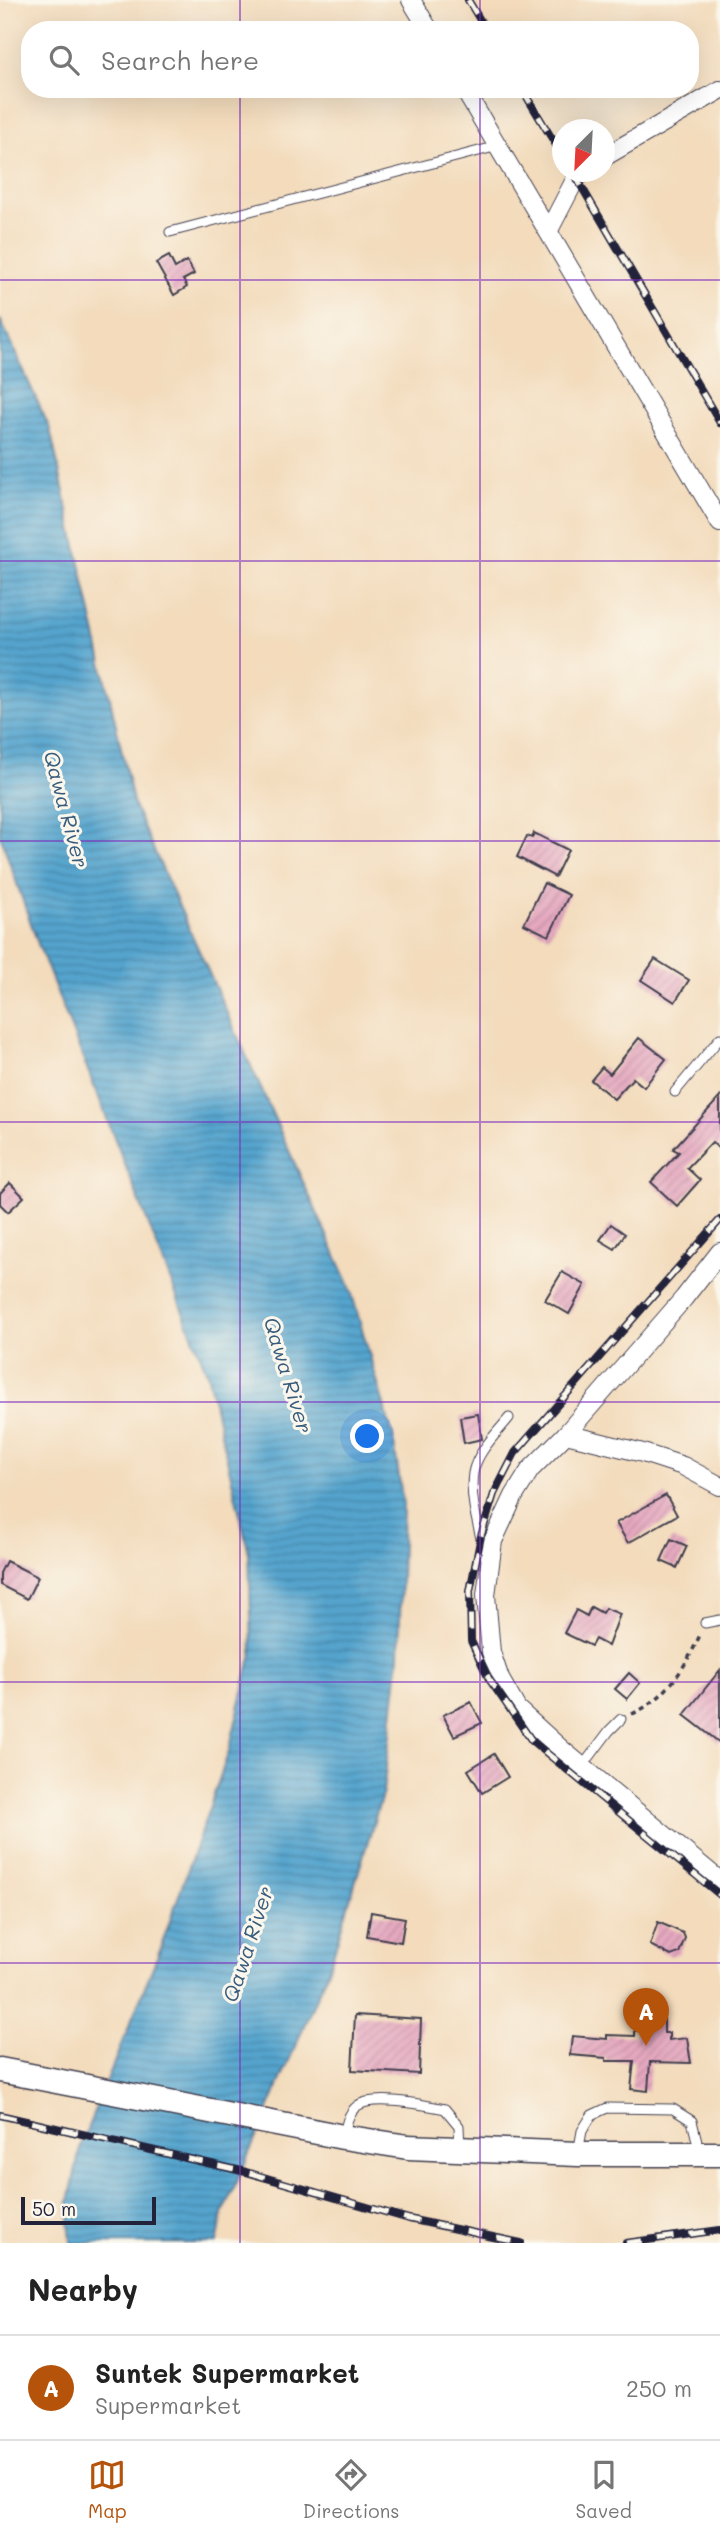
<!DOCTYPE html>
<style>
:root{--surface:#fff;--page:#f2f2f2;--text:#222;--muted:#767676;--line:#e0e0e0;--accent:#b45309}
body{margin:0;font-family:Mali,sans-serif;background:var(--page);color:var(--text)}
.compass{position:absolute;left:552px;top:119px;width:63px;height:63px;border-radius:50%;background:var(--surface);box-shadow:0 7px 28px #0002;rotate:204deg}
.scale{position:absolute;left:21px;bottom:18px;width:135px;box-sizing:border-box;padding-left:7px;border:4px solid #22223b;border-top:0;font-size:19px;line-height:24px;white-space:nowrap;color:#22223b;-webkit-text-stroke:5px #fbf7ec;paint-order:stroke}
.you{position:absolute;left:368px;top:1437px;width:24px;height:24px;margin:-18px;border:5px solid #fff;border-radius:50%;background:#1a73e8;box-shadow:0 0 0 10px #1a73e833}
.badge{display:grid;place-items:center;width:46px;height:46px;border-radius:50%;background:var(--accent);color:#fff;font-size:23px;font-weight:700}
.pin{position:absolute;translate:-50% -58px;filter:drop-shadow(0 2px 4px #0008)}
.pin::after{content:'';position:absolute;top:37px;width:24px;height:21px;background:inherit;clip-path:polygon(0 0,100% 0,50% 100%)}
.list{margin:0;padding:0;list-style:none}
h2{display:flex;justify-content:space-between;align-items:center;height:91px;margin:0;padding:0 28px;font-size:30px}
h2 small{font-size:23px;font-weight:400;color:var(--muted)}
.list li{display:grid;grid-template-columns:46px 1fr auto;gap:21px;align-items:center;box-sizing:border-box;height:105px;padding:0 28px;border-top:2px solid var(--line)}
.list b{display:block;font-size:26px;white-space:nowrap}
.list p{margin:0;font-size:23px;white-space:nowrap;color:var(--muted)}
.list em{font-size:23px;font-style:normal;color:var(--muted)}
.icon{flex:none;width:38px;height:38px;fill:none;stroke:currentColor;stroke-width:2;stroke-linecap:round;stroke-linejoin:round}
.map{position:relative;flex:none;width:720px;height:2243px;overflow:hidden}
.search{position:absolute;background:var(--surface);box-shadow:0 7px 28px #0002;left:21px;right:21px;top:21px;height:77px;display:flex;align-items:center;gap:18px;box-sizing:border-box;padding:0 24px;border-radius:28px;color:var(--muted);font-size:26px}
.sheet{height:196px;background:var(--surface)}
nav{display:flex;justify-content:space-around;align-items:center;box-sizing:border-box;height:98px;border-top:2px solid var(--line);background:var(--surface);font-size:19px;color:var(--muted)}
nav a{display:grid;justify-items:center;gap:4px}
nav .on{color:var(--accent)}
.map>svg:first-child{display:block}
.water{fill:url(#water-rules);stroke:#3b6384;stroke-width:2}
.building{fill:url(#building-hatch)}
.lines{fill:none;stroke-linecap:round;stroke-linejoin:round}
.lane-casing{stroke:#413e4e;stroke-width:11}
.street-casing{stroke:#413e4e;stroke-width:20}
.secondary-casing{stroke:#413e4e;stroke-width:27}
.path{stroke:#413e4e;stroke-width:3.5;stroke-dasharray:5 5;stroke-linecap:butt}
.lane{stroke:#fff;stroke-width:9}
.street{stroke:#fff;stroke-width:18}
.secondary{stroke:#fff;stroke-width:24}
.rail-casing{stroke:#22223b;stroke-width:8}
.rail{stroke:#fbf7ec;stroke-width:5;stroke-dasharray:16;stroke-linecap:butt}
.grid{fill:none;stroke:#7b2cbf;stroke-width:2;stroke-opacity:0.55}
.labels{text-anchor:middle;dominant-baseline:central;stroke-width:6;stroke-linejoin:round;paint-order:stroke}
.water-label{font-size:21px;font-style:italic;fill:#385c7d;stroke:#fbf7ec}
</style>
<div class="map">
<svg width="720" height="2243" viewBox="0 0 720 2243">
<defs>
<pattern id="water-rules" width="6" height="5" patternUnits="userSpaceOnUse" patternTransform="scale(1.75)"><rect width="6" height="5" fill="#54a4ce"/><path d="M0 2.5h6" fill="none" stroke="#4585a8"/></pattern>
<pattern id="building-hatch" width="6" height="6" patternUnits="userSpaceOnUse" patternTransform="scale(1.75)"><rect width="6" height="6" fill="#e5a8bf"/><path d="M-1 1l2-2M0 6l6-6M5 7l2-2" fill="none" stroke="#c490a5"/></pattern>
</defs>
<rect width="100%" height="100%" fill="#fbf7ec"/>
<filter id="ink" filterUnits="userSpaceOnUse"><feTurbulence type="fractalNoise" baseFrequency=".0143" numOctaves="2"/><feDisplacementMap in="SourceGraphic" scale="14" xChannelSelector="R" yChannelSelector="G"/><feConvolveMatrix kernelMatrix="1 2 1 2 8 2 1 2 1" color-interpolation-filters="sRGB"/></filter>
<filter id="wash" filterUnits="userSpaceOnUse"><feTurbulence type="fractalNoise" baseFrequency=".00686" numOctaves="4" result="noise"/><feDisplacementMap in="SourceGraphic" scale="28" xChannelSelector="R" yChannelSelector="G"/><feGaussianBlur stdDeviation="1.57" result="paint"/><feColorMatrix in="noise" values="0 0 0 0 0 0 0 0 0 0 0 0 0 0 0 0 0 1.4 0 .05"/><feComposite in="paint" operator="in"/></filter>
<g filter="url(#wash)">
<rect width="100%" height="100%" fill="#f3dbbc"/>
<polygon class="water" points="0,319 50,429 134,806 349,1284 393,1436 403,1504 399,1658 383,1792 329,1968 223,2214 217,2243 71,2243 68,2206 81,2144 159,1952 229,1751 252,1653 249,1554 207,1373 38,944 0,835"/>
<g id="blocks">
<g class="building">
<polygon points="169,256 175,268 187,261 194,274 183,280 187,287 174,295 156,263"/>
<polygon points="534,833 568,850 555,877 517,857 527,836 532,838"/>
<polygon points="544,883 569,895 549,936 524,924"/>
<polygon points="655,959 689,980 675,1002 641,980"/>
<polygon points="639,1038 666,1059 644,1087 633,1078 614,1099 591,1080 602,1067 610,1074"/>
<polygon points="720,1097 720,1150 712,1142 687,1168 700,1180 677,1206 651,1182 679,1152 673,1149"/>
<polygon points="10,1183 24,1197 8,1212 0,1204 0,1193"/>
<polygon points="611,1224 625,1234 615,1249 600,1240"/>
<polygon points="562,1272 585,1285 569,1314 545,1300"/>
<polygon points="478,1414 482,1439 464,1443 460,1417"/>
<polygon points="666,1495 677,1515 628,1543 616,1523"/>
<polygon points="671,1539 687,1546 677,1568 661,1561"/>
<polygon points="6,1561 38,1577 27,1599 0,1585 0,1573"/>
<polygon points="591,1607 602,1613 605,1608 620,1614 608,1646 595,1639 591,1646 564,1633 576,1610 587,1616"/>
<polygon points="720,1670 720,1743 684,1715"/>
<polygon points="629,1673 640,1683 627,1699 615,1689"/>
<polygon points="471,1702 482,1723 454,1736 443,1715"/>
<polygon points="494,1754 508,1777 482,1793 468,1770"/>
<polygon points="371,1912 405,1918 401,1942 367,1936"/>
<polygon points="658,1922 683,1933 685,1938 679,1953 671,1956 650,1945"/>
<polygon points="636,2008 659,2009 659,2019 664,2019 664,2033 669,2033 669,2040 687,2038 691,2063 650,2062 648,2091 631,2089 634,2061 606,2061 606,2058 570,2055 572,2036 607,2039 607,2035 635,2036"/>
<polygon points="355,2015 421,2019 419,2074 352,2070"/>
</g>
</g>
</g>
<g filter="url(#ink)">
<use href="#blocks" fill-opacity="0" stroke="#413e4e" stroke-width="2"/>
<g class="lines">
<defs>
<g id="lane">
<polyline points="170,232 498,146"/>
<polyline points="675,1092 720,1038"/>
<path d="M486 1559C480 1532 469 1500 473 1473 477 1452 496 1434 509 1418"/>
<polyline points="705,1623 720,1620"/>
<polyline points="582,1767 609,1731 621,1719"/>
<path d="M344 2136C346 2125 348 2113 357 2106 374 2094 425 2105 445 2109L459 2126 460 2149"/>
<polyline points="578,2153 582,2131 592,2115 607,2108 673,2109 692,2121 700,2153"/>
</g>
<g id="street">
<polyline points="411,0 429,30"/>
<polyline points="464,89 720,523"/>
<polyline points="604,157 720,90"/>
<polyline points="549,230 576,178 584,172"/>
<polyline points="720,1252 684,1298 566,1434 530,1470 514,1496 493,1541 486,1595 491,1652 500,1679 517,1709 561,1749 720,1881"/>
<polyline points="566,1434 643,1453 683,1466 720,1486"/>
</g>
<polyline id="secondary" points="0,2070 343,2137 408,2147 578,2154 720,2154"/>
</defs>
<use href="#lane" class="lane-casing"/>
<use href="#street" class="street-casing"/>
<use href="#secondary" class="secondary-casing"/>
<path class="path" d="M632 1714C666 1699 685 1668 700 1635"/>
<use href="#lane" class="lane"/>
<use href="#street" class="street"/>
<use href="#secondary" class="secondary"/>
<defs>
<g id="rail">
<polyline points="468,0 486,30"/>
<polyline points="522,89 562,155"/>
<polyline points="573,172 720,423"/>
<polyline points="720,1220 515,1453 494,1494 481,1536 470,1591 471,1641 489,1679 532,1741 720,1895"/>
<polyline points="0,2115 246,2172 409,2219 521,2243"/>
<polyline points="626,2243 720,2230"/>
</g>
</defs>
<use href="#rail" class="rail-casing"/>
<use href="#rail" class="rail"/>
</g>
</g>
<path class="grid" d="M240 0V30M480 0V30M240 89V2243M480 89V2243M0 280H720M0 561H720M0 841H720M0 1122H720M0 1402H720M0 1682H720M0 1963H720"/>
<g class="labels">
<g class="water-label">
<text transform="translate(67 809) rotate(75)">Qawa River</text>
<text transform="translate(289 1375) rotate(73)">Qawa River</text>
<text transform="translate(247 1944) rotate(-72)">Qawa River</text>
</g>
</g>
</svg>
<svg class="compass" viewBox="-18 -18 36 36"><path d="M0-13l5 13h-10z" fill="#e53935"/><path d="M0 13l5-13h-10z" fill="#767676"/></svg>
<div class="scale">50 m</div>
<div class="you"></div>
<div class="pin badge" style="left:646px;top:2046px">A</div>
<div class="search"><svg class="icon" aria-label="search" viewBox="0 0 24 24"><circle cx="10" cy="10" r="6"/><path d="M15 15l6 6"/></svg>Search here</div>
</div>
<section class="sheet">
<h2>Nearby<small></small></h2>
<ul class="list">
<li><span class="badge">A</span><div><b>Suntek Supermarket</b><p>Supermarket</p></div><em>250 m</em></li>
</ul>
</section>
<nav>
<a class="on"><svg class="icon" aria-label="map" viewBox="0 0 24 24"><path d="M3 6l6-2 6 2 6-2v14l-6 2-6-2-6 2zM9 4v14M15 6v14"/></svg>Map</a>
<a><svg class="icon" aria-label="directions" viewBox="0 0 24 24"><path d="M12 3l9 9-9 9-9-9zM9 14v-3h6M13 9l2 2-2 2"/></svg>Directions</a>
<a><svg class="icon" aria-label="saved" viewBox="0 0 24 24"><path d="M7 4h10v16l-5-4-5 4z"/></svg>Saved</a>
</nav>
